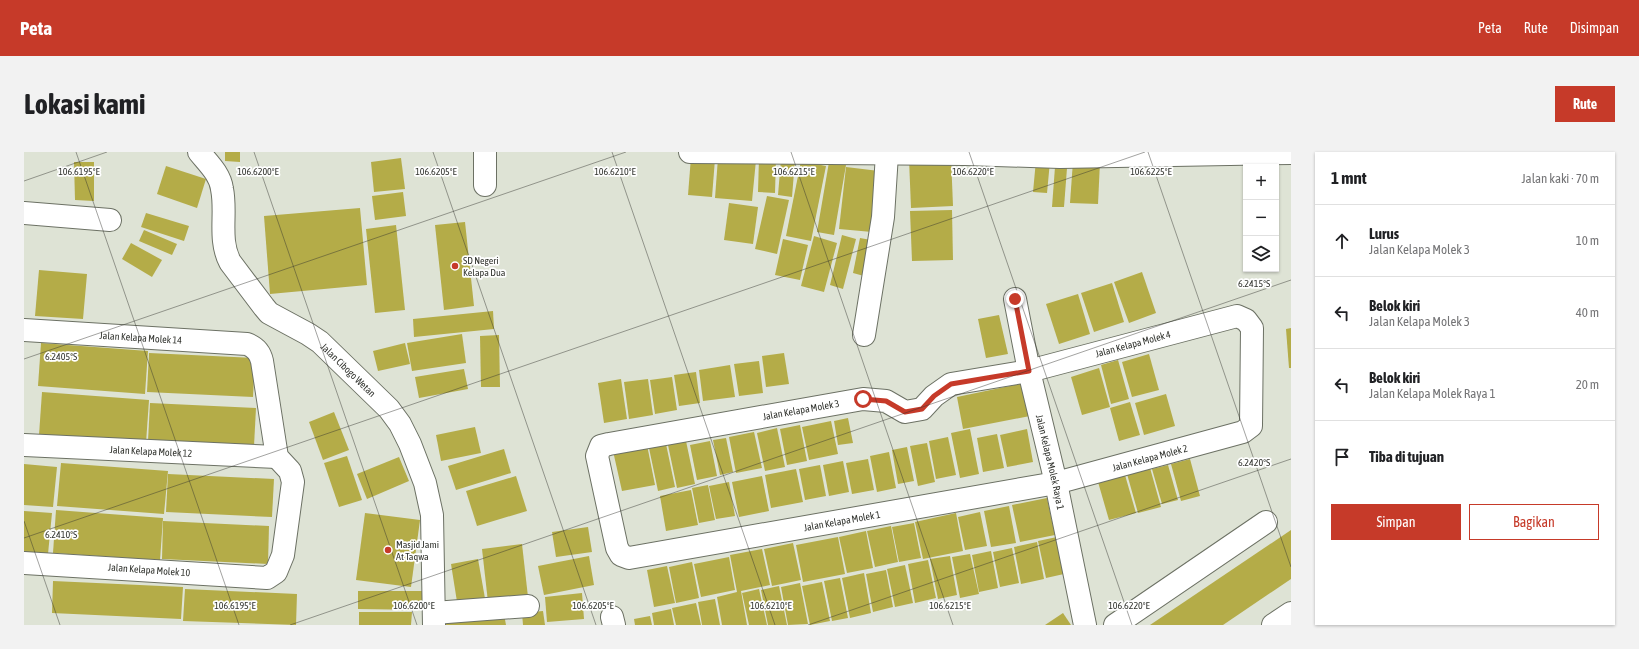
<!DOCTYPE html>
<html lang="id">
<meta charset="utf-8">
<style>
:root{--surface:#fff;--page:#f2f2f2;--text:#202124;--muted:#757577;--line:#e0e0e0;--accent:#c63a29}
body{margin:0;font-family:"Asap Condensed",sans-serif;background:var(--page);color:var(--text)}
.controls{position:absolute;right:12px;top:12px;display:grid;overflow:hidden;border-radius:0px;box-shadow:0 1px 3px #0004}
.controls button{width:36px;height:36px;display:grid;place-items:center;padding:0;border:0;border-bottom:1px solid var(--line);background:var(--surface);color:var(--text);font:20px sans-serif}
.stop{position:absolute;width:12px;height:12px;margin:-9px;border:3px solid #c63a29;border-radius:50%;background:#fff}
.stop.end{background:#c63a29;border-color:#fff;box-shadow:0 1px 4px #0008}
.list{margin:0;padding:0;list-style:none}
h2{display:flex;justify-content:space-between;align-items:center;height:52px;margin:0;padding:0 16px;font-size:17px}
h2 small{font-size:13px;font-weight:400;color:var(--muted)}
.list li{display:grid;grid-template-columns:26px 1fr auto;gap:12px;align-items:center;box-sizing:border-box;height:72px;padding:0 16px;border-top:1px solid var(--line)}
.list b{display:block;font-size:15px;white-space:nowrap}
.list p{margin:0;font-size:13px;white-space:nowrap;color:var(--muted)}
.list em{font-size:13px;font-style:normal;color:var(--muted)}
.actions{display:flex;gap:8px;padding:12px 16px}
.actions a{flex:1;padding:9px 0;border:1px solid var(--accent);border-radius:0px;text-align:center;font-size:14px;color:var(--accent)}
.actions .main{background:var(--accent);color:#fff}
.icon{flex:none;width:22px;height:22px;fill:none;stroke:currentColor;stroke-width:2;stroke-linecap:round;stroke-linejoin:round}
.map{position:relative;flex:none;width:1267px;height:473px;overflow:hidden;border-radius:0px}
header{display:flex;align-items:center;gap:24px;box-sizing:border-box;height:56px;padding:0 20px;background:var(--accent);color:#fff}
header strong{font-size:19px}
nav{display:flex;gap:22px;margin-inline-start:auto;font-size:14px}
.intro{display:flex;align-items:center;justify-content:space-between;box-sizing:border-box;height:96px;padding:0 24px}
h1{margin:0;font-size:28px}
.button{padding:10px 18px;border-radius:0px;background:var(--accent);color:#fff;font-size:14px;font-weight:700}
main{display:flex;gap:24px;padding:0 24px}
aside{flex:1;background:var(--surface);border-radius:0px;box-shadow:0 1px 3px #0004}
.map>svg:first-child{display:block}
.building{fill:#b4ac48}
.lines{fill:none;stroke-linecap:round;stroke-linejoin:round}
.minor-casing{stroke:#6c7164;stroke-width:24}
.minor{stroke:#fff;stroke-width:22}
.route{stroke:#c63a29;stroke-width:5}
.ticks{fill:none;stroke:#32342f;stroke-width:1;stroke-opacity:0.45}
.poi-dot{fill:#c63a29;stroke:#fff;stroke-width:1.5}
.labels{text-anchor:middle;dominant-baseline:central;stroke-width:3.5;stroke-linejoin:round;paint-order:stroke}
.poi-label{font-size:10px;fill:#32342f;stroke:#fff;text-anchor:start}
.street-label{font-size:10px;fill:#32342f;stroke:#fff}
.ticks-label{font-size:10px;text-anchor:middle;fill:#32342f;stroke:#fff;stroke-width:3.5;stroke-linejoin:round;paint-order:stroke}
</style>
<header>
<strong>Peta</strong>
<nav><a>Peta</a><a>Rute</a><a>Disimpan</a></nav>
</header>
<div class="intro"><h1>Lokasi kami</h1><a class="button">Rute</a></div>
<main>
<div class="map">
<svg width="1267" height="473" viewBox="0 0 1267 473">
<rect width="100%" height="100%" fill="#dee3d5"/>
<g class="building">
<polygon points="201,0 216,0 216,10 201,9"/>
<polygon points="667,5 691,7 688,45 664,43"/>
<polygon points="927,5 929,54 887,56 885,7"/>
<polygon points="377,6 381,37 350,40 347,10"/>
<polygon points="694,6 732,8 728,49 691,46"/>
<polygon points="735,6 752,6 751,41 734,40"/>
<polygon points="757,7 771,8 768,45 754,43"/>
<polygon points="1012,8 1026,9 1023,41 1009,40"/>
<polygon points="777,9 802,14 787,89 762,84"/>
<polygon points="1049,9 1076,10 1074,52 1046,51"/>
<polygon points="50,10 70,10 70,49 51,48"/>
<polygon points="805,10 822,13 810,83 793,80"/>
<polygon points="142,14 182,27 173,56 133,42"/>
<polygon points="822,15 855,19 848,80 815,77"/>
<polygon points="1031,15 1043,16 1040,55 1028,55"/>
<polygon points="379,40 382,64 351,68 348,44"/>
<polygon points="743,44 765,48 753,102 731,97"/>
<polygon points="705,51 734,55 729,92 700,88"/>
<polygon points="336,56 343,133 246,142 240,64"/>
<polygon points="928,58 929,108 888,109 886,59"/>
<polygon points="122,61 165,74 160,89 117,75"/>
<polygon points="441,70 450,154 420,158 411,73"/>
<polygon points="372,73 381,158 351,161 342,77"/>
<polygon points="120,78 153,92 148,103 115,89"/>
<polygon points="818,83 832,87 819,137 806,133"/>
<polygon points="790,84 813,91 800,140 777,134"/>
<polygon points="836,86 847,88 840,124 829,121"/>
<polygon points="759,87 784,93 776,128 751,123"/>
<polygon points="107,91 138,108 128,125 98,107"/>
<polygon points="15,118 63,122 59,167 11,164"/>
<polygon points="1118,120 1132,161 1105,171 1090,130"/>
<polygon points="1088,131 1100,170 1070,180 1057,141"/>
<polygon points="1054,142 1066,182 1035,192 1022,152"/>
<polygon points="469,159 470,177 390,185 389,167"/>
<polygon points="975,163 984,202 962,206 954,167"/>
<polygon points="1267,176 1267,216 1265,216 1262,177"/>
<polygon points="438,182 442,211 388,219 383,191"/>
<polygon points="475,183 476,235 457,235 456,184"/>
<polygon points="17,191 124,199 121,242 14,234"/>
<polygon points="381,191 386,212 354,219 349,199"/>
<polygon points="125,201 231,206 229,245 123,240"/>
<polygon points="760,201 765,232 742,235 738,204"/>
<polygon points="1125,202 1135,238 1108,245 1098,210"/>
<polygon points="1094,208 1105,247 1087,252 1077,213"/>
<polygon points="735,209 739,241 715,244 710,212"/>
<polygon points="706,213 711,245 679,249 675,218"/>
<polygon points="1075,216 1086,255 1058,263 1047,225"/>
<polygon points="440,217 444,237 395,246 391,225"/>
<polygon points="672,220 676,251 655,254 650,223"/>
<polygon points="648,225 653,258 631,262 626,228"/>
<polygon points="597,227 603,267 580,271 574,231"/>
<polygon points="624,227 629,263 605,267 600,230"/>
<polygon points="1000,231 1006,264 939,277 933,245"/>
<polygon points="18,240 125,248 122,291 15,283"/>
<polygon points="1142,242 1151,274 1120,283 1111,251"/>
<polygon points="1106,250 1116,283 1095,289 1086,256"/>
<polygon points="126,251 232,256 230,294 124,289"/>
<polygon points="310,260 325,298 299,308 285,270"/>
<polygon points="824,266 829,291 814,293 810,269"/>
<polygon points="807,269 814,302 785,308 778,275"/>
<polygon points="776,273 783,309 763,313 756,277"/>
<polygon points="451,275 457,301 417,309 412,283"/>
<polygon points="753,276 761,315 741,319 733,281"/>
<polygon points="946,277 955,322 936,326 927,281"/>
<polygon points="1003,277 1009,310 983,315 976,283"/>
<polygon points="730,280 738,316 712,321 705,285"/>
<polygon points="973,282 980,316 959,320 953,286"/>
<polygon points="924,285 932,323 912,327 905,289"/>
<polygon points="702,286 709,320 696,323 689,288"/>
<polygon points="662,289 671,332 653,336 644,293"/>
<polygon points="686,289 693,324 673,328 666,293"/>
<polygon points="903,291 911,330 894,334 886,294"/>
<polygon points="642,292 651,335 634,339 625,296"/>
<polygon points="623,293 631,333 598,339 589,299"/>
<polygon points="883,295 890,329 874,332 868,298"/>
<polygon points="480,297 487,321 432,338 424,314"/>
<polygon points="865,300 872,336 853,340 846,304"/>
<polygon points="323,304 338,348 315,355 300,311"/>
<polygon points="375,305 385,329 343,347 333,322"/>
<polygon points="844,307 850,338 828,342 822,311"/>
<polygon points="1166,307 1176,344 1157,349 1147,312"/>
<polygon points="819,309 825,340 805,344 799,313"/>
<polygon points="37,311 144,319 140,362 33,354"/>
<polygon points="0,312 33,315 29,355 0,353"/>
<polygon points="796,313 802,344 781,348 775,317"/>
<polygon points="1144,313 1154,348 1138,352 1128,317"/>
<polygon points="1126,316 1137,355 1114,361 1103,322"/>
<polygon points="772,317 779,350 747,356 741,323"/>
<polygon points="144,322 250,327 248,365 142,360"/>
<polygon points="1101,323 1112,361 1085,368 1074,330"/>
<polygon points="492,324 503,359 453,374 442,339"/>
<polygon points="738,324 745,359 715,365 708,330"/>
<polygon points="705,330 711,364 692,367 685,334"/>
<polygon points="684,333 691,368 675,371 668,336"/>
<polygon points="667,338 674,373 642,379 636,344"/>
<polygon points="1023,346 1031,383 996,390 988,353"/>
<polygon points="985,354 992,391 967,395 960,359"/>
<polygon points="32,358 139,366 136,408 29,401"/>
<polygon points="0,359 28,361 24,402 0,400"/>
<polygon points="956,360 963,394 941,398 934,365"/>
<polygon points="341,361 396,368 387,435 332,428"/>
<polygon points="932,361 939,399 899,407 891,370"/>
<polygon points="139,369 245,374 244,412 138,407"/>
<polygon points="890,371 897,406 875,410 868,375"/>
<polygon points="867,374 874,410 851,415 843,379"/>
<polygon points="564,375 568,400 532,405 528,380"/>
<polygon points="1267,378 1267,427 1199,473 1126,473"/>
<polygon points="842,379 849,416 823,421 815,385"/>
<polygon points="814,385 821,422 779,430 772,393"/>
<polygon points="1033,385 1040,422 1022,426 1014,389"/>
<polygon points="1013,390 1020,427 997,432 990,395"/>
<polygon points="769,391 777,428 748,434 740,397"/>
<polygon points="498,392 504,445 464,450 458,397"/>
<polygon points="988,396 995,431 976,435 969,400"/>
<polygon points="738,397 746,433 717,439 723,473 698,473 693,445 713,440 706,403"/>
<polygon points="967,399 974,436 955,440 948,403"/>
<polygon points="946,402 955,442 936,446 928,405"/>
<polygon points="565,404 570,433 520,443 514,414"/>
<polygon points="926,404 933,443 914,447 906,407"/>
<polygon points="705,405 711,438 677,445 670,412"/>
<polygon points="454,407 462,452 434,456 427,412"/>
<polygon points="904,408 912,446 891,451 884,412"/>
<polygon points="668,410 675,446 652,451 645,415"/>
<polygon points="881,413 889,451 871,455 863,417"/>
<polygon points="643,414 651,451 630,455 623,418"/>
<polygon points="862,418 869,455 849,460 842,422"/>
<polygon points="840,421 847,461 826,466 818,426"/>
<polygon points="816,426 824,466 808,469 800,429"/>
<polygon points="29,429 159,435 157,467 28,461"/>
<polygon points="798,430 806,469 786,473 778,434"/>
<polygon points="776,431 784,472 764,473 757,435"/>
<polygon points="755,434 763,473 744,473 737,438"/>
<polygon points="161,437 273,442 272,473 159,469"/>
<polygon points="735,437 743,473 725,473 718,441"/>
<polygon points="334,439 401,439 401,458 334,457"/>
<polygon points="558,441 560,467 523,470 521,445"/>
<polygon points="691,447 696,473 678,473 674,450"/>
<polygon points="672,451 677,473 652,473 648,456"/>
<polygon points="647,457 650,473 630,473 628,461"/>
<polygon points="519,459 521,473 499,473 498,461"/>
<polygon points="335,460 388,460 387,473 335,473"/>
<polygon points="1039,461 1047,473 1021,473"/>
<polygon points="480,462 482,473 422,473 421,469"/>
<polygon points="626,464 628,473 611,473 610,467"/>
</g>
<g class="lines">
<defs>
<g id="minor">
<path id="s1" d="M175 0C184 11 196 22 198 37 203 61 194 87 206 110L240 155 245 161 284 182 296 190 365 257 376 272 386 292 401 331 408 363 410 473"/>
<polyline points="666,0 941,2 1036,5 1267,1"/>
<polyline points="461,33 461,0"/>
<polyline points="0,61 86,68"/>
<path id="s2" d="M991 147 1005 219 1032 331 1061 473"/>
<polygon points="1213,164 1222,168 1228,176 1227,274 1219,280 1032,331 605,406 597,403 593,396 573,304 577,294 585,292 839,247 862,249 881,260 898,257 910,244 927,232 1005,219"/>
<path id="s3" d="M0 178 223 192C231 195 236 200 238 209L253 305 266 319 269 330 259 403 252 420 243 426 0 411"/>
<polyline points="840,183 859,65 863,2"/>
<path id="s4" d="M0 293 253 305"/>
<polyline points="410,461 504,454"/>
<polyline points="588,465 590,473"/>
<polyline points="1091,473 1242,370"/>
<polyline points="1249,473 1267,461"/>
</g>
</defs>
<use href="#minor" class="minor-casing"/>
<use href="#minor" class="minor"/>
</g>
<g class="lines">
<polyline class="route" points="839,247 862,249 881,260 898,257 910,244 927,232 1005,219 991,147"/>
</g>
<path class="ticks" d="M52 0 215 473M230 0 393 473M409 0 572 473M588 0 751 473M767 0 929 473M945 0 1108 473M1124 0 1267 415M0 29 83 0M0 207 602 0M0 369 36 473M0 386 1121 0M266 473 1267 128M784 473 1267 307"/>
<g class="poi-dot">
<circle cx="431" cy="114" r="4"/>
<circle cx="364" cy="398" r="4"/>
</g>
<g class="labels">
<g class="poi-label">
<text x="439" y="108">SD Negeri<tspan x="439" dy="12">Kelapa Dua</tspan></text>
<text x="372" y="392">Masjid Jami<tspan x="372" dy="12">At Taqwa</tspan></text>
</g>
<g class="street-label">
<text stroke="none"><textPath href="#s3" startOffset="117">Jalan Kelapa Molek 14</textPath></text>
<text transform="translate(1109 192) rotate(-15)">Jalan Kelapa Molek 4</text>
<text stroke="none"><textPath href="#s1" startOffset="281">Jalan Cibogo Wetan</textPath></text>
<text transform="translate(777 258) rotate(-10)">Jalan Kelapa Molek 3</text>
<text stroke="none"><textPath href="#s4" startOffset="127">Jalan Kelapa Molek 12</textPath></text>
<text transform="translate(1126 306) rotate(-15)">Jalan Kelapa Molek 2</text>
<text stroke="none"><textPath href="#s2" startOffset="167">Jalan Kelapa Molek Raya 1</textPath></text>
<text transform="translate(818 369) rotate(-10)">Jalan Kelapa Molek 1</text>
<text transform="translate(125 418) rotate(4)">Jalan Kelapa Molek 10</text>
</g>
</g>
<g class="ticks-label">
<text x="55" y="23">106.6195°E</text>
<text x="234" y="23">106.6200°E</text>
<text x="412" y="23">106.6205°E</text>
<text x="591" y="23">106.6210°E</text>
<text x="770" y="23">106.6215°E</text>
<text x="949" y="23">106.6220°E</text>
<text x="1127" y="23">106.6225°E</text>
<text x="1230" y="135">6.2415°S</text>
<text x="37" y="208">6.2405°S</text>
<text x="1230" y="314">6.2420°S</text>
<text x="37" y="386">6.2410°S</text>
<text x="211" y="457">106.6195°E</text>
<text x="390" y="457">106.6200°E</text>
<text x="569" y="457">106.6205°E</text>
<text x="747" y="457">106.6210°E</text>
<text x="926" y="457">106.6215°E</text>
<text x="1105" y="457">106.6220°E</text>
</g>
</svg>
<div class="controls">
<button>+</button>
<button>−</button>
<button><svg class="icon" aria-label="layers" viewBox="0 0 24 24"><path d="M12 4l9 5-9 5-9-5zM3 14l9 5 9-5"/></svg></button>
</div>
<div class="stop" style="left:839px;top:247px"></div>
<div class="stop end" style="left:991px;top:147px"></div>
</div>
<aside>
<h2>1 mnt<small>Jalan kaki · 70 m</small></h2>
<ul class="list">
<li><svg class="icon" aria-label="ahead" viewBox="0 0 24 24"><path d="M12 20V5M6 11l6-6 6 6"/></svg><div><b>Lurus</b><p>Jalan Kelapa Molek 3</p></div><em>10 m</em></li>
<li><svg class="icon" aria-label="left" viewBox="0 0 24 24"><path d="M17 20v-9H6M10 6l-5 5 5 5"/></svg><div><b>Belok kiri</b><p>Jalan Kelapa Molek 3</p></div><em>40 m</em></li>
<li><svg class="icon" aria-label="left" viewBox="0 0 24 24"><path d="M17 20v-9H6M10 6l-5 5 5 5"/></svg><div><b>Belok kiri</b><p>Jalan Kelapa Molek Raya 1</p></div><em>20 m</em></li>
<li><svg class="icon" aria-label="arrive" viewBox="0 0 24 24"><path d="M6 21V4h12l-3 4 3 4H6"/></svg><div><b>Tiba di tujuan</b></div></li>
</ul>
<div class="actions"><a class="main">Simpan</a><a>Bagikan</a></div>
</aside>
</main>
